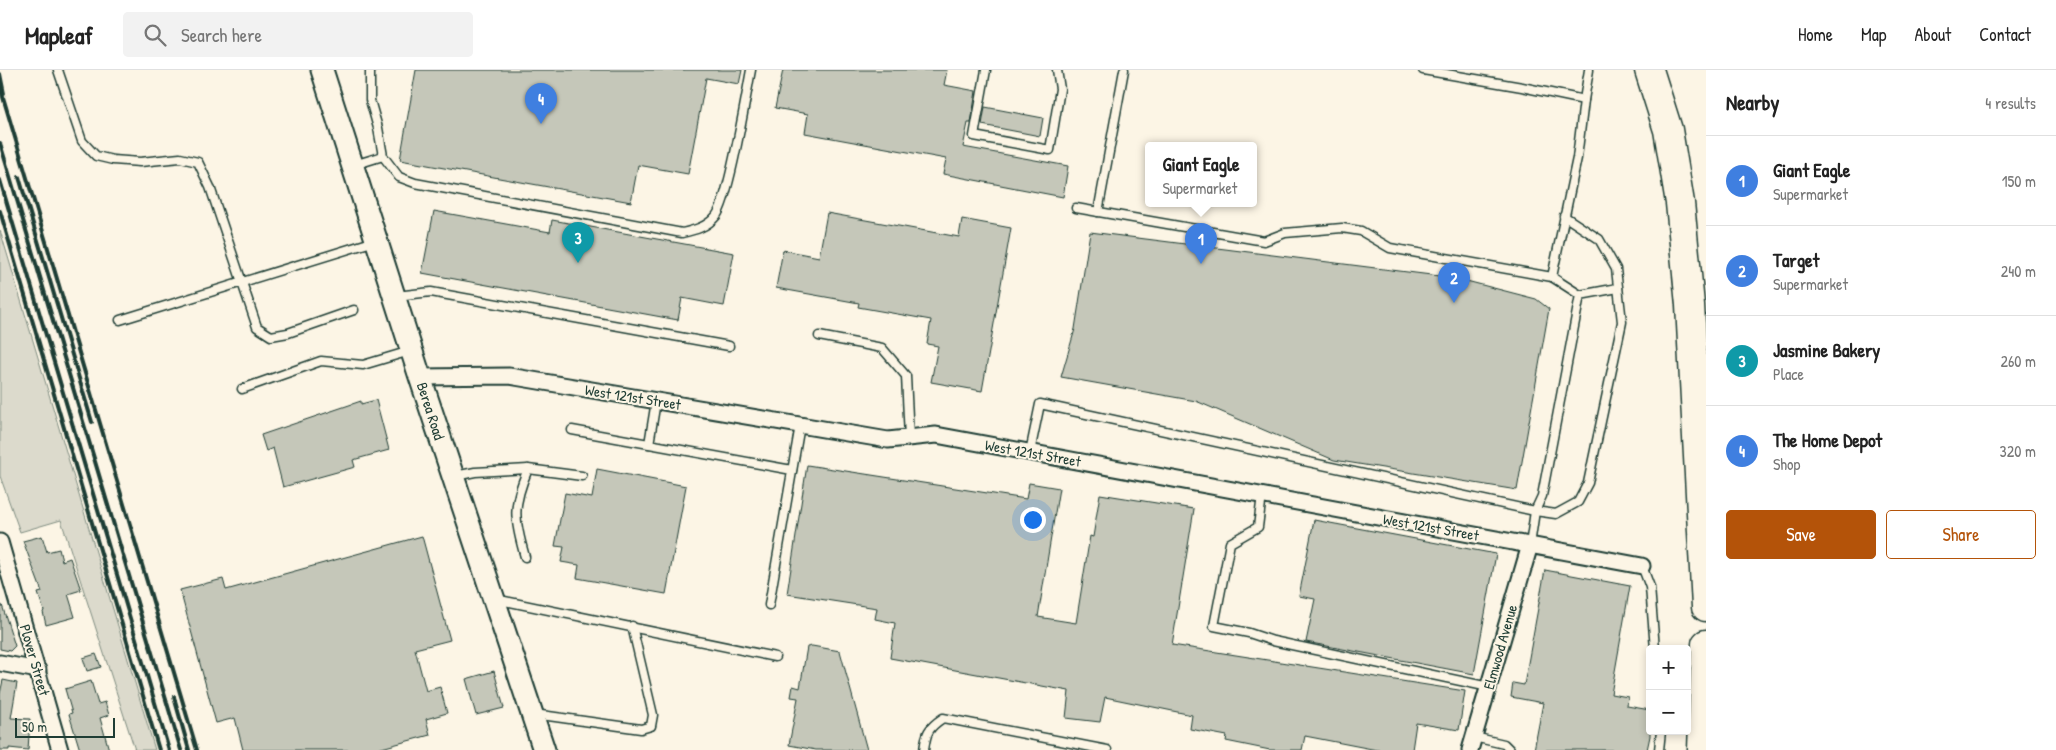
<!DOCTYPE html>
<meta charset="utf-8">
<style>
:root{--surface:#fff;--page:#f2f2f2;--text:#222;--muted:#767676;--line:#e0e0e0;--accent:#b45309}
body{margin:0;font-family:"Patrick Hand",sans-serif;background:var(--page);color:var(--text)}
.controls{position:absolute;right:15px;bottom:15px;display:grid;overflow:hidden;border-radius:5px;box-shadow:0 2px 8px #0003}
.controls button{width:45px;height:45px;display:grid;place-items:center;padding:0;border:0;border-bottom:1px solid var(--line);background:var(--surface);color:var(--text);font:25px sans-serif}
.scale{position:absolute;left:15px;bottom:12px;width:100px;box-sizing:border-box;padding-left:5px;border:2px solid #1f3d34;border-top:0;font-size:14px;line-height:18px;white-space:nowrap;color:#1f3d34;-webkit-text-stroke:4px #fcf5e5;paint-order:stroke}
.you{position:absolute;left:1032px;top:449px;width:18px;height:18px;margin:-12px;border:4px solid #fff;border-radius:50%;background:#1a73e8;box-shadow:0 0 0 8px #1a73e833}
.badge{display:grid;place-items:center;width:32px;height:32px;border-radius:50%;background:var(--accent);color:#fff;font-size:16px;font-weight:700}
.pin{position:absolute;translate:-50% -41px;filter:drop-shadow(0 1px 2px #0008)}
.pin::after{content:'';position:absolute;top:26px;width:18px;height:15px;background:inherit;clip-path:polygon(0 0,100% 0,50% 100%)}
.popup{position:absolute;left:1145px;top:72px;width:112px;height:65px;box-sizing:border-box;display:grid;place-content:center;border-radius:5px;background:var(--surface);filter:drop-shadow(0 1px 4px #0005);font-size:16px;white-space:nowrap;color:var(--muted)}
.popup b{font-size:19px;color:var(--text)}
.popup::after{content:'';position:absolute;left:50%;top:100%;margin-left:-10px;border:10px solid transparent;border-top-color:var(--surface)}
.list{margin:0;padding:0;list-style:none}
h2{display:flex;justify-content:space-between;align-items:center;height:65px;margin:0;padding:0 20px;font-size:21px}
h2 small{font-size:16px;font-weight:400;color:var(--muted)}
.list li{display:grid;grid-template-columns:32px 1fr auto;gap:15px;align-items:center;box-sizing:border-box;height:90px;padding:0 20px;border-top:1px solid var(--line)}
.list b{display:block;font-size:19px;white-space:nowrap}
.list p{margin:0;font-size:16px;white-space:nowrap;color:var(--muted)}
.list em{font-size:16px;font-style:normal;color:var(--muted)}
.actions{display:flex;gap:10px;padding:15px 20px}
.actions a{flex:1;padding:11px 0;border:1px solid var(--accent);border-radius:5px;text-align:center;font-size:18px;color:var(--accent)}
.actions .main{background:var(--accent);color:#fff}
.icon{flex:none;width:28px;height:28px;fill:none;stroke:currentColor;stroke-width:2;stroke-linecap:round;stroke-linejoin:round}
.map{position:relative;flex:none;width:1706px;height:680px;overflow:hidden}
header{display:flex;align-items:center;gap:30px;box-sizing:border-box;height:70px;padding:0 25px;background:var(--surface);border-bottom:1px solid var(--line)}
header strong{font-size:24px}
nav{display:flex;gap:28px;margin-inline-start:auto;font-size:18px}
.search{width:350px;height:45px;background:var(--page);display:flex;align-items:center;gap:12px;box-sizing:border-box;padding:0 18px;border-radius:5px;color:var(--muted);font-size:19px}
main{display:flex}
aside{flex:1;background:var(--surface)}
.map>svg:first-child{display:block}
.green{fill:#dcdacc;stroke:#7e8c80}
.building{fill:#c5c7b9;stroke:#1f3d34}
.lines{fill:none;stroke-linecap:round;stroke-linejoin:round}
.service-casing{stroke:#1f3d34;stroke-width:11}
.minor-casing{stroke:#1f3d34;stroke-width:19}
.secondary-casing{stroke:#1f3d34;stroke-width:25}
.motorway-casing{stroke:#1f3d34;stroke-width:31}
.service{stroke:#fcf5e5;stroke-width:8}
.minor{stroke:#fcf5e5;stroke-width:15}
.secondary{stroke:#fcf5e5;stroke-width:21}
.motorway{stroke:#fcf5e5;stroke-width:28}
.rail{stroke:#1f3d34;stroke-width:4}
.labels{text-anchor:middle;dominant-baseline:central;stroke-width:4;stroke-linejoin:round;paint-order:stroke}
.street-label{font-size:15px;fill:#1f3d34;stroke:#fcf5e5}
</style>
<header>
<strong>Mapleaf</strong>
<div class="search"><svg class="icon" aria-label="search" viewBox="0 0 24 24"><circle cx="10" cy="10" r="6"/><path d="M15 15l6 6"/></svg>Search here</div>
<nav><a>Home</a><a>Map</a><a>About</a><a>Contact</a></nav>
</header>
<main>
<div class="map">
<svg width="1706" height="680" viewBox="0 0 1706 680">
<rect width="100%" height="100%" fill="#fcf5e5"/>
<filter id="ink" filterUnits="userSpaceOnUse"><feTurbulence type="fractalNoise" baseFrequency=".02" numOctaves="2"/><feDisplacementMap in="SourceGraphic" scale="10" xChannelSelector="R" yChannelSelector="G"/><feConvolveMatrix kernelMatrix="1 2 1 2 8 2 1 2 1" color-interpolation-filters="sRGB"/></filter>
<g filter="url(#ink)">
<polygon class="green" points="0,160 155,680 135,680 61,450 20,462 0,406"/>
<g class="building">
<polygon points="416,0 742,0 739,14 706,8 688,104 638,95 631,132 400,90"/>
<polygon points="783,0 947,0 944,15 976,21 971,53 968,53 963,77 1068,96 1063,127 943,104 946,89 805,63 808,44 775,38"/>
<polygon points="985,37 1043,48 1040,66 982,55"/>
<polygon points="434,141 550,162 552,150 734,183 724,236 682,228 678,250 422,203"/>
<polygon points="827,143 959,167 962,149 1011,158 982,321 931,312 938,276 927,274 931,250 858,237 859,233 776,218 783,180 819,187"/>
<polygon points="1090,162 1455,208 1536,229 1549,239 1517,420 1334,390 1196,331 1061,307 1075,259"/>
<polygon points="376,330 389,380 353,390 355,397 283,417 273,378 266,381 261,365 361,331 361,334"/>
<polygon points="807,395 1026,429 1029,413 1059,418 1038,547 1076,553 1090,466 1093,467 1100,424 1194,439 1172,575 1465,621 1459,660 1416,653 1412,680 1377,680 1305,666 1302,680 1270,680 1226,671 1227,666 1190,659 1192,645 1105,627 1100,652 1066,648 1069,621 890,588 895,553 875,549 877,538 787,524"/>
<polygon points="597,399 686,416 666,524 577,508 579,495 561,492 564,477 555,476 565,423 592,428"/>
<polygon points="1314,450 1496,484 1474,604 1306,572 1315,529 1299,526"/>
<polygon points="42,466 47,482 59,479 62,491 70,488 81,520 68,524 75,547 46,555 43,542 44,541 38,523 42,522 23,471"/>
<polygon points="422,466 450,570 415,579 426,621 440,617 447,643 426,649 430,665 374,680 243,680 235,648 216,653 180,520 223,509 226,520"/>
<polygon points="1545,500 1630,516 1611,624 1628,627 1627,636 1650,640 1650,666 1647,680 1534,680 1543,633 1511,627 1513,613 1524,615"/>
<polygon points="0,535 2,535 15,576 10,581 0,579"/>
<polygon points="812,576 840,581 867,680 816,680 789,675 798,628 791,627 793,616 800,618 807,577"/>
<polygon points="96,584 101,597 87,601 83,588"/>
<polygon points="494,601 504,638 476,645 466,609"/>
<polygon points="3,610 17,613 11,648 30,649 28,680 9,678 9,680 0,680 0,624"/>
<polygon points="91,611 98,634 105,632 109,645 100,648 109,680 80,680 69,644 72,643 65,619"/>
</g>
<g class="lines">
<defs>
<g id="service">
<polyline points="58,0 82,71 96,86 113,90 140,92 180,88 198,92 210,117 257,257 271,266 288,263 354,240"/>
<polyline points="986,0 974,66 1050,80 1060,19 1057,0"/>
<polyline points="1584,30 1589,0"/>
<path d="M383 86 399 107 415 113 682 163C695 160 707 157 716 146 729 130 746 26 751 0"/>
<polyline points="354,95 383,86 378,58 370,30 370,0"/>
<polyline points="1076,138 1264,171 1285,163 1342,158 1361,161 1390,178 1552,207 1577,88 1584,30 1522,17 1423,0"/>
<polyline points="1098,142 1124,0"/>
<polyline points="1580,225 1618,218"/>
<polyline points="396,226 431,222 729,276"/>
<polyline points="120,250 375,171"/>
<polyline points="819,266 882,278 906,306 909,368"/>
<polyline points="242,319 321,291 363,295 410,281"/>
<polyline points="572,360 792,400"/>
<polyline points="649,374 656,331"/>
<polyline points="1030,382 1040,334 1535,441 1556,444 1578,432 1588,413 1622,252 1616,199 1599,169 1564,146"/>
<polyline points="455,406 475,402 528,399 582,406"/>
<polyline points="1262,425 1258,457 1230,473 1214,556 1249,563 1273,571 1489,617"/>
<polyline points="1530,475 1535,441 1542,426 1580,225 1552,207"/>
<path d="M525 487C514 449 512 436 528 399"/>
<polyline points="1642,496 1650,517 1655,579"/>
<polyline points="495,529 775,587"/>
<polyline points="769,535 800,355"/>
<polyline points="534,644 641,659 651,656 653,645 632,556"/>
<polyline points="1474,667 1504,674 1510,680"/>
<path d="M924 680C926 663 928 658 943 648L1107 680"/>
<polyline points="1659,680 1661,661"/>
</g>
<g id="minor">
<polyline points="420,307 509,306 888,370 936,365 1642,496"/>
<polyline points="0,472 60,680"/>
<polyline points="0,593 38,600"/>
<polyline points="1470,680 1530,475"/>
</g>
<polyline id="secondary" points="322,0 420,307 544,680"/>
<g id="motorway">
<polyline points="1649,0 1668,60 1680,133 1690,235 1706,537"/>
<polyline points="1702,680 1706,574"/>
</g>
</defs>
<use href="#service" class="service-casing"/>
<use href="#minor" class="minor-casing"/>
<use href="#secondary" class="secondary-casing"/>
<use href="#motorway" class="motorway-casing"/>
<use href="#service" class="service"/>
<use href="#minor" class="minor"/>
<use href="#secondary" class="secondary"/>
<use href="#motorway" class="motorway"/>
<g class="rail">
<polyline points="0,4 4,24"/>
<polyline points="0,17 197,680"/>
<polyline points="0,73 181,680"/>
<polyline points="19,107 92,352"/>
<polyline points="0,110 169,680"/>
<polyline points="0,141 159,680"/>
<polyline points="174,627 189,680"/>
</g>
</g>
</g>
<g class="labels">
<g class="street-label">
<text transform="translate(633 327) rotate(9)">West 121st Street</text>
<text transform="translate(431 341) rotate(72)">Berea Road</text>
<text transform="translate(1033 383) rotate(10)">West 121st Street</text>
<text transform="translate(1431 457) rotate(10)">West 121st Street</text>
<text transform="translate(1500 577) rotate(-74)">Elmwood Avenue</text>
<text transform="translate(35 590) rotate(74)">Plover Street</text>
</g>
</g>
</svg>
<div class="controls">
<button>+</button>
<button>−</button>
</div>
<div class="scale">50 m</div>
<div class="you"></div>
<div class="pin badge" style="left:1201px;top:194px;background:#3f7fe0">1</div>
<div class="popup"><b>Giant Eagle</b>Supermarket</div>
<div class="pin badge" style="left:1454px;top:233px;background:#3f7fe0">2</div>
<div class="pin badge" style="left:578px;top:193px;background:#0f9aa8">3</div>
<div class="pin badge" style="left:541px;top:54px;background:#3f7fe0">4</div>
</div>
<aside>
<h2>Nearby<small>4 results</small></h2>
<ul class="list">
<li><span class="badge" style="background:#3f7fe0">1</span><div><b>Giant Eagle</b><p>Supermarket</p></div><em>150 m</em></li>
<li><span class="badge" style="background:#3f7fe0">2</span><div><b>Target</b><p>Supermarket</p></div><em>240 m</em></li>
<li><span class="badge" style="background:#0f9aa8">3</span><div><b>Jasmine Bakery</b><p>Place</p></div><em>260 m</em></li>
<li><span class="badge" style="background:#3f7fe0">4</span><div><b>The Home Depot</b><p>Shop</p></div><em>320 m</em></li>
</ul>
<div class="actions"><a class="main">Save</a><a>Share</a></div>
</aside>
</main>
